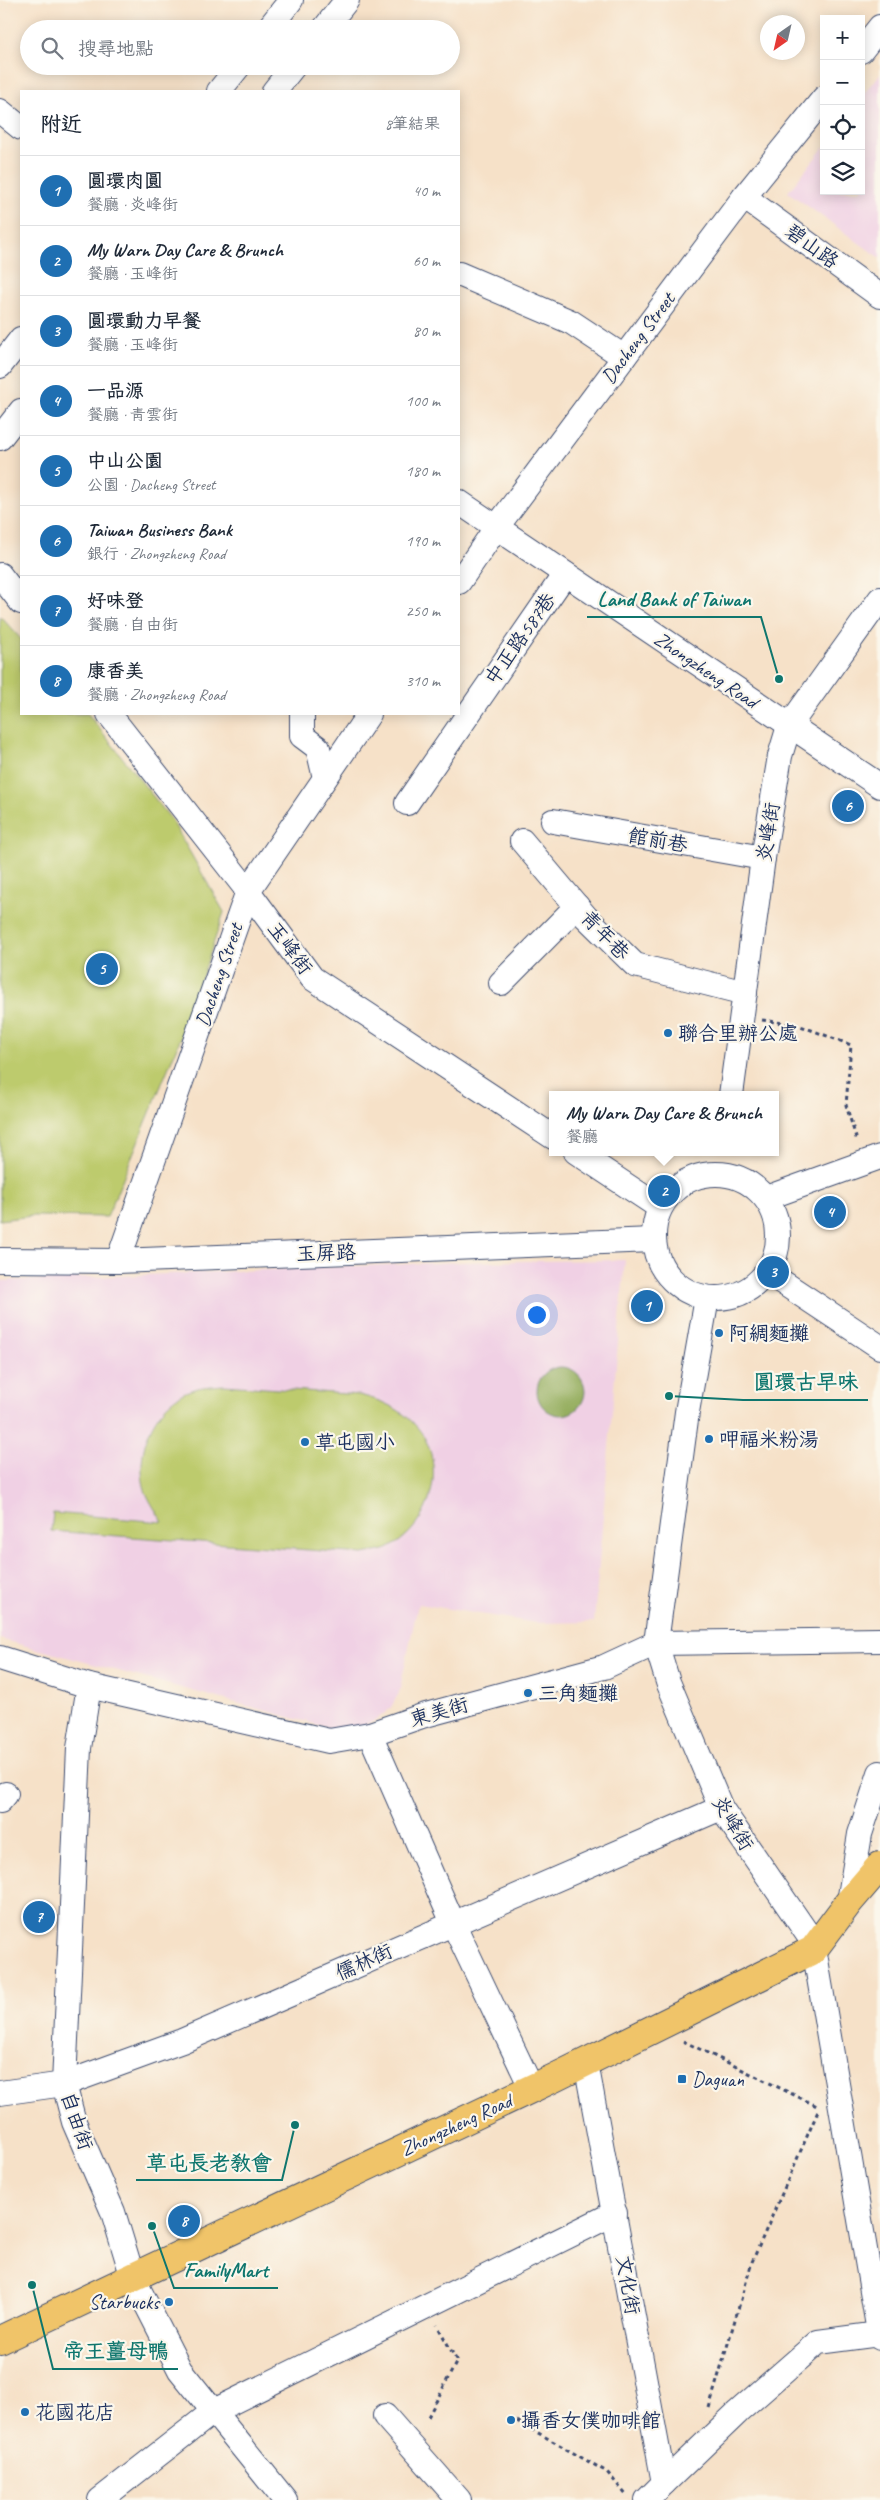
<!DOCTYPE html>
<html lang="zh-TW">
<meta charset="utf-8">
<style>
:root{--surface:#fff;--page:#f2f2f3;--text:#1f2937;--muted:#747a83;--line:#e0e1e3;--accent:#1f6fb2}
body{margin:0;font-family:Caveat,"LXGW WenKai TC",sans-serif;background:var(--page);color:var(--text)}
.controls{position:absolute;right:15px;top:15px;display:grid;overflow:hidden;border-radius:0px;box-shadow:0 2px 12px #0003}
.controls button{width:45px;height:45px;display:grid;place-items:center;padding:0;border:0;border-bottom:1px solid var(--line);background:var(--surface);color:var(--text);font:25px sans-serif}
.compass{position:absolute;left:760px;top:15px;width:45px;height:45px;border-radius:50%;background:var(--surface);box-shadow:0 2px 12px #0003;rotate:214deg}
.you{position:absolute;left:536px;top:1314px;width:18px;height:18px;margin:-12px;border:4px solid #fff;border-radius:50%;background:#1a73e8;box-shadow:0 0 0 8px #1a73e833}
.badge{display:grid;place-items:center;width:32px;height:32px;border-radius:50%;background:var(--accent);color:#fff;font-size:16px;font-weight:700}
.pin{position:absolute;translate:-50% -50%;border:2px solid #fff;box-shadow:0 1px 5px #0006}
.popup{position:absolute;left:549px;top:1091px;width:230px;height:65px;box-sizing:border-box;display:grid;place-content:center;border-radius:0px;background:var(--surface);filter:drop-shadow(0 1px 4px #0005);font-size:16px;white-space:nowrap;color:var(--muted)}
.popup b{font-size:19px;color:var(--text)}
.popup::after{content:'';position:absolute;left:50%;top:100%;margin-left:-10px;border:10px solid transparent;border-top-color:var(--surface)}
.list{margin:0;padding:0;list-style:none}
h2{display:flex;justify-content:space-between;align-items:center;height:65px;margin:0;padding:0 20px;font-size:21px}
h2 small{font-size:16px;font-weight:400;color:var(--muted)}
.list li{display:grid;grid-template-columns:32px 1fr auto;gap:15px;align-items:center;box-sizing:border-box;height:70px;padding:0 20px;border-top:1px solid var(--line)}
.list b{display:block;font-size:19px;white-space:nowrap}
.list p{margin:0;font-size:16px;white-space:nowrap;color:var(--muted)}
.list em{font-size:16px;font-style:normal;color:var(--muted)}
.icon{flex:none;width:28px;height:28px;fill:none;stroke:currentColor;stroke-width:2;stroke-linecap:round;stroke-linejoin:round}
.map{position:relative;flex:none;width:880px;height:2500px;overflow:hidden}
.search{position:absolute;background:var(--surface);box-shadow:0 2px 12px #0003;left:20px;top:20px;width:440px;height:55px;display:flex;align-items:center;gap:12px;box-sizing:border-box;padding:0 18px;border-radius:28px;color:var(--muted);font-size:19px}
.panel{position:absolute;background:var(--surface);box-shadow:0 2px 12px #0003;left:20px;top:90px;width:440px;height:625px;border-radius:0px}
.map>svg:first-child{display:block}
.built{fill:#f0d0e4}
.green{fill:#bdcb6d;stroke:#6c7d66}
.forest{fill:#96af60;stroke:#586f5f}
.lines{fill:none;stroke-linecap:round;stroke-linejoin:round}
.minor-casing{stroke:#3c4a6e;stroke-width:26}
.major-casing{stroke:#3c4a6e;stroke-width:30}
.path{stroke:#3c4a6e;stroke-width:3;stroke-dasharray:4 4;stroke-linecap:butt}
.minor{stroke:#fff;stroke-width:24}
.major{stroke:#f0c469;stroke-width:28}
.poi-dot{fill:#1f6fb2;stroke:#fbf7ec;stroke-width:2}
.labels{text-anchor:middle;dominant-baseline:central;stroke-width:4.5;stroke-linejoin:round;paint-order:stroke}
.street-label{font-size:20px;fill:#1b2f5e;stroke:#fbf7ec}
.poi-label{font-size:20px;fill:#1b2f5e;stroke:#fbf7ec;text-anchor:start}
.leader{fill:none;stroke:#0f766e;stroke-width:2}
.callout-dot{fill:#0f766e;stroke:#fbf7ec;stroke-width:2}
.callout-label{font-size:21px;text-anchor:middle;font-weight:bold;fill:#0f766e;stroke:#fbf7ec;stroke-width:4.5;stroke-linejoin:round;paint-order:stroke}
</style>
<div class="map">
<svg width="880" height="2500" viewBox="0 0 880 2500">
<rect width="100%" height="100%" fill="#fbf7ec"/>
<filter id="ink" filterUnits="userSpaceOnUse"><feTurbulence type="fractalNoise" baseFrequency=".02" numOctaves="2"/><feDisplacementMap in="SourceGraphic" scale="10" xChannelSelector="R" yChannelSelector="G"/><feConvolveMatrix kernelMatrix="1 2 1 2 8 2 1 2 1" color-interpolation-filters="sRGB"/></filter>
<filter id="wash" filterUnits="userSpaceOnUse"><feTurbulence type="fractalNoise" baseFrequency=".0096" numOctaves="4" result="noise"/><feDisplacementMap in="SourceGraphic" scale="20" xChannelSelector="R" yChannelSelector="G"/><feGaussianBlur stdDeviation="1.12" result="paint"/><feColorMatrix in="noise" values="0 0 0 0 0 0 0 0 0 0 0 0 0 0 0 0 0 1.4 0 .05"/><feComposite in="paint" operator="in"/></filter>
<g filter="url(#wash)">
<rect width="100%" height="100%" fill="#f6e1c8"/>
<g class="built">
<polygon points="880,74 880,258 788,192 824,147 824,191 861,191 861,98"/>
<polygon points="625,1260 594,1622 537,1623 418,1604 399,1693 390,1709 376,1720 356,1728 333,1729 0,1639 0,1281 461,1262"/>
</g>
<g class="green">
<polygon points="0,616 21,639 21,714 88,714 171,819 224,912 186,1025 107,1217 32,1216 0,1220"/>
<path d="M224 1385 359 1395C381 1400 402 1409 417 1427 449 1465 431 1526 389 1548 382 1552 371 1552 363 1554L51 1531 53 1513 163 1522C157 1513 151 1504 146 1493 134 1459 149 1414 180 1395 193 1387 209 1386 224 1385Z"/>
</g>
<circle class="forest" cx="561" cy="1391" r="24"/>
</g>
<g filter="url(#ink)">
<g class="lines">
<defs>
<g id="minor">
<polyline points="268,29 291,0"/>
<polyline points="324,29 347,0"/>
<polyline points="861,51 880,27"/>
<polyline points="219,91 239,66"/>
<polyline points="274,91 294,66"/>
<polyline points="0,111 21,128"/>
<polyline points="744,197 880,296"/>
<polyline points="459,274 571,322 624,357"/>
<polyline points="0,366 21,339"/>
<polyline points="0,438 21,411"/>
<polyline points="459,502 880,786"/>
<polyline points="0,575 21,602"/>
<polyline points="459,582 496,528 744,197 824,98"/>
<polyline points="109,714 248,891 312,978 553,1137"/>
<polyline points="302,714 302,736 318,748 325,778"/>
<polyline points="407,803 565,574"/>
<polyline points="553,821 763,858"/>
<polyline points="522,841 586,917 635,965 745,993"/>
<polyline points="501,983 577,906"/>
<polyline points="731,1095 763,858 780,756 789,726 880,599"/>
<polyline points="576,1152 659,1207"/>
<circle cx="716" cy="1236" r="62"/>
<polyline points="766,1198 880,1157"/>
<polyline points="0,1260 118,1261 653,1240"/>
<polyline points="118,1261 248,891 369,714"/>
<polyline points="767,1272 880,1347"/>
<polyline points="707,1298 687,1412 656,1643 668,1682 721,1808 813,1942 880,2338"/>
<polyline points="0,1658 89,1686 329,1741 370,1734 422,1716 604,1667 656,1643 880,1640"/>
<polyline points="89,1686 79,1748 64,2084 74,2122 113,2212 133,2278 180,2370 285,2500"/>
<polyline points="370,1734 453,1923 532,2089"/>
<polyline points="0,1801 6,1794"/>
<polyline points="849,1902 860,1834 880,1773"/>
<polyline points="586,2063 664,2483 647,2500"/>
<polyline points="0,2093 64,2084 182,2041 721,1808"/>
<polyline points="385,2416 459,2500"/>
<polyline points="664,2483 738,2412 818,2342 879,2334"/>
<polyline points="100,2500 214,2411 615,2213"/>
</g>
<polyline id="major" points="0,2340 554,2078 813,1950 849,1902 880,1866"/>
</defs>
<use href="#minor" class="minor-casing"/>
<use href="#major" class="major-casing"/>
<g class="path">
<polyline points="762,1020 798,1025 851,1045 846,1105 857,1141"/>
<polyline points="683,2041 819,2107"/>
<polyline points="709,2408 752,2262 819,2109"/>
<polyline points="428,2417 457,2361 437,2325"/>
<polyline points="517,2421 607,2472 627,2496"/>
</g>
<use href="#minor" class="minor"/>
<use href="#major" class="major"/>
</g>
</g>
<g class="poi-dot">
<circle cx="668" cy="1033" r="5"/>
<circle cx="719" cy="1333" r="5"/>
<circle cx="709" cy="1439" r="5"/>
<circle cx="305" cy="1442" r="5"/>
<circle cx="528" cy="1693" r="5"/>
<rect x="677" y="2074" width="10" height="10" rx="2.5"/>
<circle cx="169" cy="2302" r="5"/>
<circle cx="25" cy="2412" r="5"/>
<circle cx="511" cy="2420" r="5"/>
</g>
<g class="labels">
<g class="street-label">
<text transform="translate(812 246) rotate(36)">碧山路</text>
<text transform="translate(638 338) rotate(-53)">Dacheng Street</text>
<text transform="translate(520 639) rotate(-55)">中正路587巷</text>
<text transform="translate(706 670) rotate(34)">Zhongzheng Road</text>
<text transform="translate(768 832) rotate(-81)">炎峰街</text>
<text transform="translate(658 840) rotate(10)">館前巷</text>
<text transform="translate(605 935) rotate(46)">青年巷</text>
<text transform="translate(290 948) rotate(53)">玉峰街</text>
<text transform="translate(219 975) rotate(-71)">Dacheng Street</text>
<text transform="translate(326 1253) rotate(-2)">玉屏路</text>
<text transform="translate(439 1712) rotate(-16)">東美街</text>
<text transform="translate(733 1823) rotate(59)">炎峰街</text>
<text transform="translate(364 1962) rotate(-24)">儒林街</text>
<text transform="translate(77 2121) rotate(71)">自由街</text>
<text transform="translate(456 2125) rotate(-25)">Zhongzheng Road</text>
<text transform="translate(628 2285) rotate(80)">文化街</text>
</g>
<g class="poi-label">
<text x="678" y="1033">聯合里辦公處</text>
<text x="729" y="1333">阿綢麵攤</text>
<text x="719" y="1439">呷福米粉湯</text>
<text x="315" y="1442">草屯國小</text>
<text x="538" y="1693">三角麵攤</text>
<text x="692" y="2079">Daguan</text>
<text x="159" y="2302" text-anchor="end">Starbucks</text>
<text x="35" y="2412">花國花店</text>
<text x="521" y="2420">攝香女僕咖啡館</text>
</g>
</g>
<path class="leader" d="M779 679L761 617H587M669 1396L743 1400H868M295 2125L282 2180H136M152 2226L174 2288H278M32 2285L53 2369H178"/>
<g class="callout-dot">
<circle cx="779" cy="679" r="5"/>
<circle cx="669" cy="1396" r="5"/>
<circle cx="295" cy="2125" r="5"/>
<circle cx="152" cy="2226" r="5"/>
<circle cx="32" cy="2285" r="5"/>
</g>
<g class="callout-label">
<text x="674" y="606">Land Bank of Taiwan</text>
<text x="806" y="1389">圓環古早味</text>
<text x="209" y="2170">草屯長老教會</text>
<text x="226" y="2277">FamilyMart</text>
<text x="116" y="2358">帝王薑母鴨</text>
</g>
</svg>
<div class="controls">
<button>+</button>
<button>−</button>
<button><svg class="icon" aria-label="locate" viewBox="0 0 24 24"><circle cx="12" cy="12" r="6"/><path d="M12 2v4M12 18v4M2 12h4M18 12h4"/></svg></button>
<button><svg class="icon" aria-label="layers" viewBox="0 0 24 24"><path d="M12 4l9 5-9 5-9-5zM3 14l9 5 9-5"/></svg></button>
</div>
<svg class="compass" viewBox="-18 -18 36 36"><path d="M0-13l5 13h-10z" fill="#e53935"/><path d="M0 13l5-13h-10z" fill="#747a83"/></svg>
<div class="you"></div>
<div class="pin badge" style="left:647px;top:1306px">1</div>
<div class="pin badge" style="left:664px;top:1191px">2</div>
<div class="popup"><b>My Warn Day Care &amp; Brunch</b>餐廳</div>
<div class="pin badge" style="left:773px;top:1272px">3</div>
<div class="pin badge" style="left:830px;top:1212px">4</div>
<div class="pin badge" style="left:102px;top:969px">5</div>
<div class="pin badge" style="left:848px;top:806px">6</div>
<div class="pin badge" style="left:39px;top:1917px">7</div>
<div class="pin badge" style="left:184px;top:2221px">8</div>
<div class="search"><svg class="icon" aria-label="search" viewBox="0 0 24 24"><circle cx="10" cy="10" r="6"/><path d="M15 15l6 6"/></svg>搜尋地點</div>
<section class="panel">
<h2>附近<small>8筆結果</small></h2>
<ul class="list">
<li><span class="badge">1</span><div><b>圓環肉圓</b><p>餐廳 · 炎峰街</p></div><em>40 m</em></li>
<li><span class="badge">2</span><div><b>My Warn Day Care &amp; Brunch</b><p>餐廳 · 玉峰街</p></div><em>60 m</em></li>
<li><span class="badge">3</span><div><b>圓環動力早餐</b><p>餐廳 · 玉峰街</p></div><em>80 m</em></li>
<li><span class="badge">4</span><div><b>一品源</b><p>餐廳 · 青雲街</p></div><em>100 m</em></li>
<li><span class="badge">5</span><div><b>中山公園</b><p>公園 · Dacheng Street</p></div><em>180 m</em></li>
<li><span class="badge">6</span><div><b>Taiwan Business Bank</b><p>銀行 · Zhongzheng Road</p></div><em>190 m</em></li>
<li><span class="badge">7</span><div><b>好味登</b><p>餐廳 · 自由街</p></div><em>250 m</em></li>
<li><span class="badge">8</span><div><b>康香美</b><p>餐廳 · Zhongzheng Road</p></div><em>310 m</em></li>
</ul>
</section>
</div>
